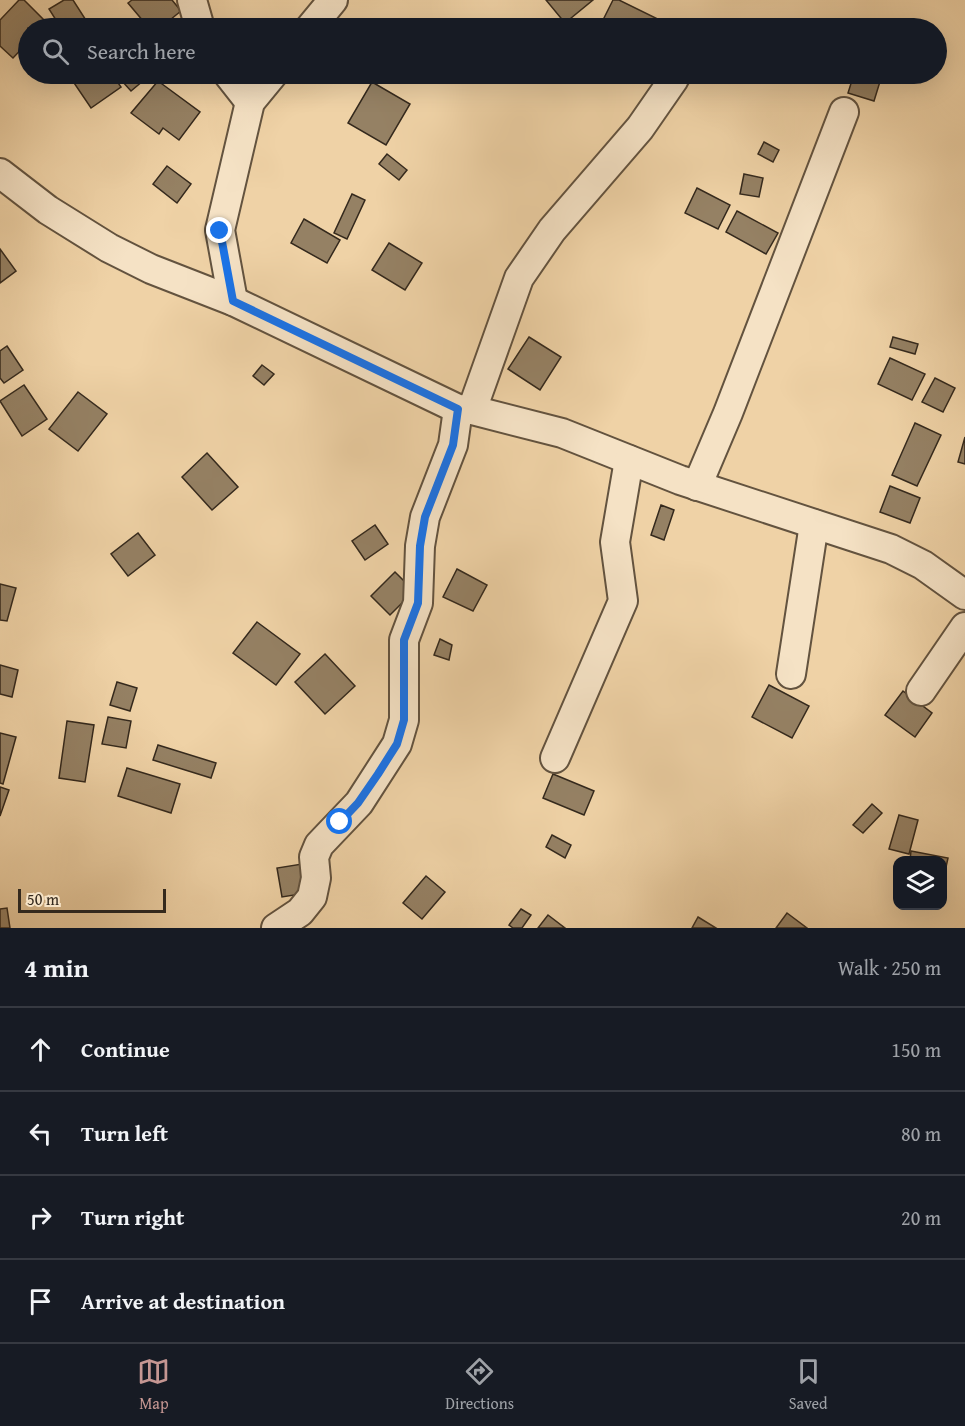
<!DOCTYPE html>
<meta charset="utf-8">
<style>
:root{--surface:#171b24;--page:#242831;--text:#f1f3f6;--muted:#9ea1a6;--line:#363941;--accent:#c59692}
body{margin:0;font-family:"Gentium Book Plus",serif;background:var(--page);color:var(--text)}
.controls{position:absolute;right:18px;bottom:18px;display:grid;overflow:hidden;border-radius:12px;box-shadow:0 6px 24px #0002}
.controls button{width:54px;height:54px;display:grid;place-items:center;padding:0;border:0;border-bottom:2px solid var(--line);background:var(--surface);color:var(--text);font:30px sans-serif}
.scale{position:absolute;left:18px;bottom:15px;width:148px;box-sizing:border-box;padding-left:6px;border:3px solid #34291d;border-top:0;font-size:16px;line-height:21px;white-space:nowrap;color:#34291d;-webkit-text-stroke:4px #f5e2c5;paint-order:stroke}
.stop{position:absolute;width:18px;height:18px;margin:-14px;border:4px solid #1a73e8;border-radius:50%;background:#fff}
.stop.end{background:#1a73e8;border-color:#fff;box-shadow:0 2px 6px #0008}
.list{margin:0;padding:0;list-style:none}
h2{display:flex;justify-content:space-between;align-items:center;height:78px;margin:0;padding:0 24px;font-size:26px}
h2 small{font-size:20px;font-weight:400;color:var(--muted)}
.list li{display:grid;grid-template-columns:39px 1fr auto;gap:18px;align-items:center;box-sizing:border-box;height:84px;padding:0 24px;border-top:2px solid var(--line)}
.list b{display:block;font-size:22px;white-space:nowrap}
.list em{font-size:20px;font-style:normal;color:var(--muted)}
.icon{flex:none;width:33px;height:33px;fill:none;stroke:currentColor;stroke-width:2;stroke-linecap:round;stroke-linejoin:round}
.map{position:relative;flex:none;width:965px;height:928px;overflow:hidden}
.search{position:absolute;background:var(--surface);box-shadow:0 6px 24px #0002;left:18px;right:18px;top:18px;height:66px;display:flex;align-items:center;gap:15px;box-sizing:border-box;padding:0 21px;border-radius:33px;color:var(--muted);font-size:22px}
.sheet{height:414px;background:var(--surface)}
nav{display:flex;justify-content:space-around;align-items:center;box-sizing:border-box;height:84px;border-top:2px solid var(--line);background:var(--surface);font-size:16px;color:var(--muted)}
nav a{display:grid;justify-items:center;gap:3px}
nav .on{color:var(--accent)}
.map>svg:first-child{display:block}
.building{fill:#958164;stroke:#34291d;stroke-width:1.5}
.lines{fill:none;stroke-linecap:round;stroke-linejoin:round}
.minor-casing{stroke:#63533f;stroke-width:32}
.minor{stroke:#f5e2c5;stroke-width:28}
.route{stroke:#1a73e8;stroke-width:8}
</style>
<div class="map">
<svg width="965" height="928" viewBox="0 0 965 928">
<rect width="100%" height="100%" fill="#efd2a6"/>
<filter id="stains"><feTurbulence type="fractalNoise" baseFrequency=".00333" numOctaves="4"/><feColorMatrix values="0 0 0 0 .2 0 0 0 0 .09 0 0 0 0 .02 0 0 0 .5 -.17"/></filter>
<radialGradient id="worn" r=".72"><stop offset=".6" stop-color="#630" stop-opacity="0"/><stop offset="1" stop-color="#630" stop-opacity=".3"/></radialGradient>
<g class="building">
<polygon points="19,0 24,0 47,23 41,28 28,28 28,42 13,58 0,46 0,20"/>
<polygon points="64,0 73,0 91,28 61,28 49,9"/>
<polygon points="132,0 172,0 181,11 160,28 149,28 128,3"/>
<polygon points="546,0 593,0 565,23"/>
<polygon points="613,0 619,0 668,24 666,28 599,28"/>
<polygon points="683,21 695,28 679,28"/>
<polygon points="68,74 112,74 121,87 91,108"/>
<polygon points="130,74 149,74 150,75 131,91 122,81"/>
<polygon points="854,74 882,75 874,101 848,93"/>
<polygon points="158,81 200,112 179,140 163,128 159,134 131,113"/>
<polygon points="372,82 410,104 386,145 348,123"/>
<polygon points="764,142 779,150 773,162 758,154"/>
<polygon points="387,154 407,170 399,180 379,164"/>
<polygon points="167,166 191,184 177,203 153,184"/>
<polygon points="744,174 763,178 759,197 740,194"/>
<polygon points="697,188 730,205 718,229 685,213"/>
<polygon points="352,194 365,200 347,239 334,233"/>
<polygon points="737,211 778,233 766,254 726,232"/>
<polygon points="304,219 340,240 327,263 291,243"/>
<polygon points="389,243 422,263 405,290 372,270"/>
<polygon points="0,249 16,271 0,283"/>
<polygon points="529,337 561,357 540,390 508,369"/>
<polygon points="893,337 918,344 915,354 890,347"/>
<polygon points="7,346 23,370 4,383 0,378 0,351"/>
<polygon points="890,358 925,374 912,400 878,384"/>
<polygon points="262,365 274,374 264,385 253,376"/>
<polygon points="935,378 955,388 943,412 922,402"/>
<polygon points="24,385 47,419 22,436 0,401"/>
<polygon points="78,392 107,414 78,451 49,429"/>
<polygon points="915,423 941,435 917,486 892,475"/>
<polygon points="965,437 965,464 958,462"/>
<polygon points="207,453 238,487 212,510 182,477"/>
<polygon points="890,486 920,498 910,523 880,512"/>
<polygon points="661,505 674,510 664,540 651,535"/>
<polygon points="375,525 388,544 365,560 352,541"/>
<polygon points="138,533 155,555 128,576 111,554"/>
<polygon points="457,569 487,585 473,611 443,597"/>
<polygon points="395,572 414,591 390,615 371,596"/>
<polygon points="0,584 16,588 7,621 0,620"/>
<polygon points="257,622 300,654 276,685 233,653"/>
<polygon points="440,639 452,645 449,660 434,655"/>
<polygon points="325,654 355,686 325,714 295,682"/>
<polygon points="0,665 18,670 12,697 0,694"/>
<polygon points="117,682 137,688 130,711 110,705"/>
<polygon points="769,685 809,706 792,738 752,717"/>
<polygon points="903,691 932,713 915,737 885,715"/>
<polygon points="108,717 131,721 126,748 102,744"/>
<polygon points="67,721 94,725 85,782 59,778"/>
<polygon points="0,733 16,737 3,784 0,783"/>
<polygon points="158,745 216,763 211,778 153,760"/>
<polygon points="127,768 180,784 171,813 118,796"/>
<polygon points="553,774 594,791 584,815 543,798"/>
<polygon points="0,787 9,790 0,816"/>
<polygon points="872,804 882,813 863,833 853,825"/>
<polygon points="899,815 918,820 909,854 889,849"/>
<polygon points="552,835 571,845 565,858 546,847"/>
<polygon points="911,851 948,858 942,885 942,860 910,860"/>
<polygon points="302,864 307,893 282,897 277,868"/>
<polygon points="426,876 445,892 422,919 403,903"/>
<polygon points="7,908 10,928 0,928 0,909"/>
<polygon points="521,909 531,915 522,928 513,928 509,925"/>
<polygon points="787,913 807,928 776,928"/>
<polygon points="548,915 565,928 538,928"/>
<polygon points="698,917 716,928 692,928"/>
</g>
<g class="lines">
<defs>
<g id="minor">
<polyline points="192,0 200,28"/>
<polyline points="310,28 333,0"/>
<polyline points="228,74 250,102"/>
<polyline points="0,173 48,210 109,248 151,269 233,301 458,409 472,410 562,433 680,480 891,549 923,565 965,595"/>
<polyline points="233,301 220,230 250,102 273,74"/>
<polyline points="472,410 519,278 552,230 640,128 674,79"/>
<polyline points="697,486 728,413 844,112"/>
<polyline points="791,674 814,524"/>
<polyline points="921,691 965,627"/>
<polyline points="555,758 623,601 615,542 629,460"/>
<polyline points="276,928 300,912 312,897 316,878 314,857 319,845 359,803 397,744 404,720 404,640 418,603 420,546 425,517 453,445 458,409"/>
</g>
</defs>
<use href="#minor" class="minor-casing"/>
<use href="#minor" class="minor"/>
</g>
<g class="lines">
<polyline class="route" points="220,231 233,301 458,409 453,445 425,517 420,546 418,603 404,640 404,720 397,744 378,774 358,803 340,822"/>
</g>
<rect width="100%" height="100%" filter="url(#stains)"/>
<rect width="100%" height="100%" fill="url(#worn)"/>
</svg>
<div class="controls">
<button><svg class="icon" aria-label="layers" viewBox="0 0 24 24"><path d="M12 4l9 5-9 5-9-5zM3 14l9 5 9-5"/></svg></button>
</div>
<div class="scale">50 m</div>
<div class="stop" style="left:340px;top:822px"></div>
<div class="stop end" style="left:220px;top:231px"></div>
<div class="search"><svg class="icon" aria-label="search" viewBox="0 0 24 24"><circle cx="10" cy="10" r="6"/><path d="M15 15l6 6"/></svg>Search here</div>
</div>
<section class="sheet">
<h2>4 min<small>Walk · 250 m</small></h2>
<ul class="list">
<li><svg class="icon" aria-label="ahead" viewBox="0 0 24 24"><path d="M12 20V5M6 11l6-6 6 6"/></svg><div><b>Continue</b></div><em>150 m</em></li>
<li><svg class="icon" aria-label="left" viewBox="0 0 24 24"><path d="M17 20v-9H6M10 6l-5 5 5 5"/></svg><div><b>Turn left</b></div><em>80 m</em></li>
<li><svg class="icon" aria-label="right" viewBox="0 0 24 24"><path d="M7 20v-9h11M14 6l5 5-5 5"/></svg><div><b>Turn right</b></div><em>20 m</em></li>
<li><svg class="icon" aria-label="arrive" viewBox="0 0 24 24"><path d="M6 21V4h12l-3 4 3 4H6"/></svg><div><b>Arrive at destination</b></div></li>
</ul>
</section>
<nav>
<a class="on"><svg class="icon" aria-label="map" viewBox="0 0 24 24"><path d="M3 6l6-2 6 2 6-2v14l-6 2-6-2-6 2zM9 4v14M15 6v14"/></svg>Map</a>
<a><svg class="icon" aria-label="directions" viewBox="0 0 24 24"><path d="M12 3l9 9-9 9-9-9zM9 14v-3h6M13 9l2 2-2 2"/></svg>Directions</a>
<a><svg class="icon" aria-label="saved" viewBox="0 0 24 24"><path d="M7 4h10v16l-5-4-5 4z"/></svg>Saved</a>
</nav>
